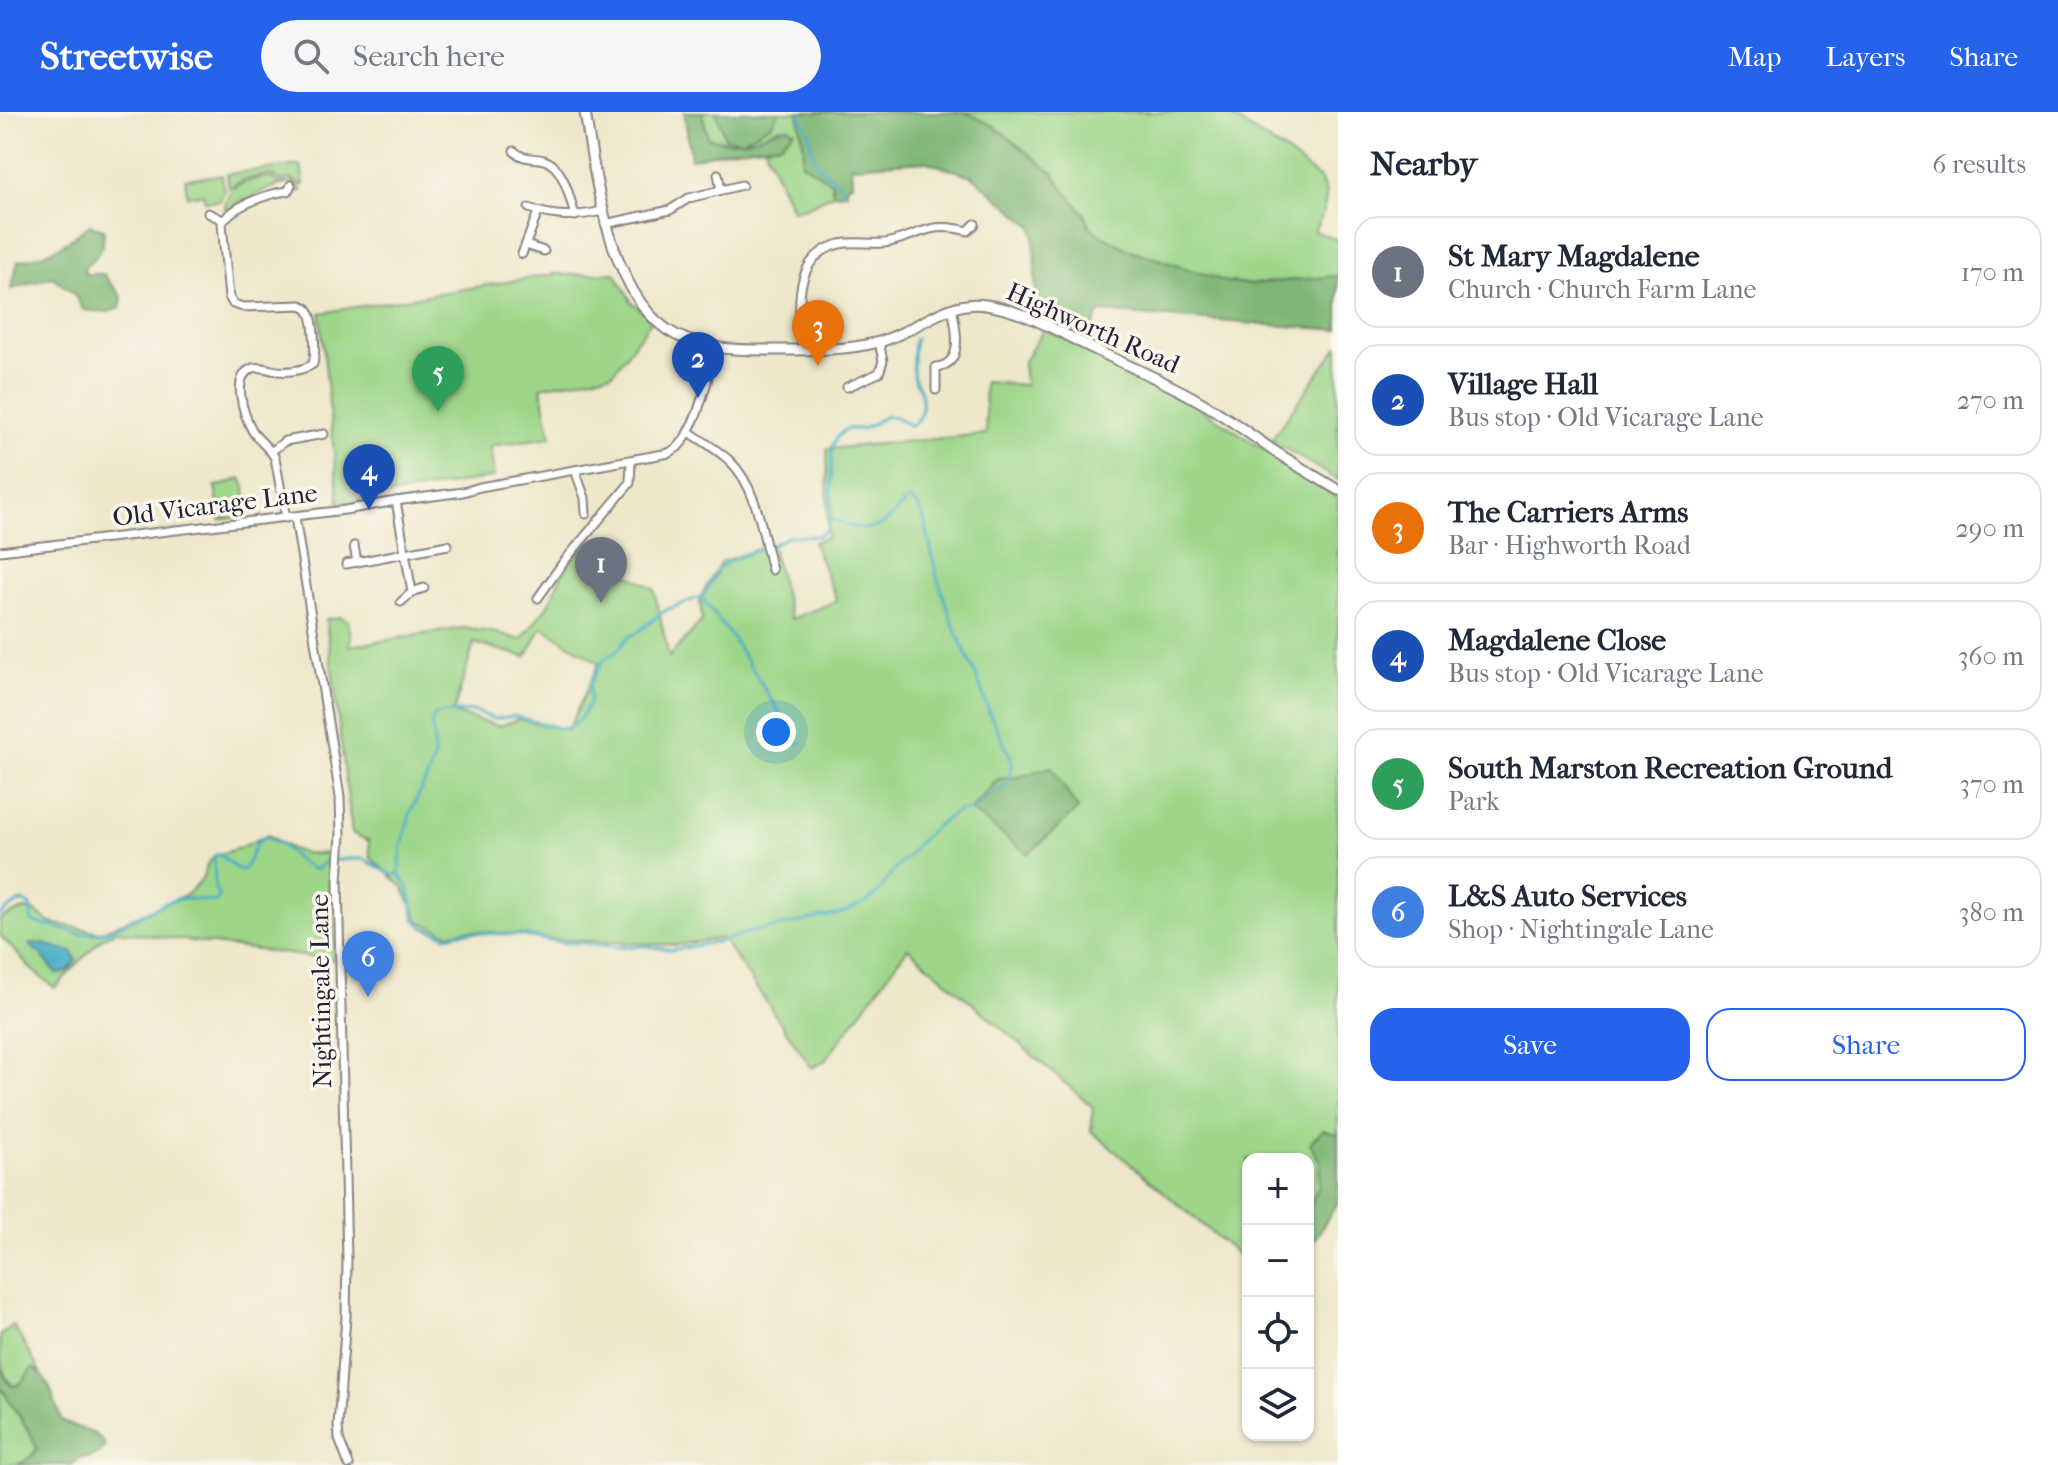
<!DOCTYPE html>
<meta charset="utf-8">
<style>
:root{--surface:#fff;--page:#f6f6f7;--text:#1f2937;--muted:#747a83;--line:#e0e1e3;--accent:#2563eb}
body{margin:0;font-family:"IM FELL French Canon",serif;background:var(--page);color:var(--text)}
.controls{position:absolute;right:24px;bottom:24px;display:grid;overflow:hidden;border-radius:16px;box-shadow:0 2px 6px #0004}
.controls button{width:72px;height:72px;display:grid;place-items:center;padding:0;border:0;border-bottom:2px solid var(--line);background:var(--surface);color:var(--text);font:40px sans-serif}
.you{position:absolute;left:776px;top:620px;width:28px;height:28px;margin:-20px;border:6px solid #fff;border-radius:50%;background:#1a73e8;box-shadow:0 0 0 12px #1a73e833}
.badge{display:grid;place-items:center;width:52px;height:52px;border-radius:50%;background:var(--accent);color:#fff;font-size:26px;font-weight:700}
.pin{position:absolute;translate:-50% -66px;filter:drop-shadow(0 2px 4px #0008)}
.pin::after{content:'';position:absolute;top:42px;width:28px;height:24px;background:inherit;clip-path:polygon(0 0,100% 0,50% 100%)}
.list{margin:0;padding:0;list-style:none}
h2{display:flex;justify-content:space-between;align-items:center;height:104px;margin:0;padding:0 32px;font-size:34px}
h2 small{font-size:26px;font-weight:400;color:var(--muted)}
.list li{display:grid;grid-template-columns:52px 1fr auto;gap:24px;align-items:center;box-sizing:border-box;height:112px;margin:0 16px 16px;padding:0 16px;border:2px solid var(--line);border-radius:24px}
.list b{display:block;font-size:30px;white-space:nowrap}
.list p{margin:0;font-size:26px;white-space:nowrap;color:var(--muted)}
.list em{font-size:26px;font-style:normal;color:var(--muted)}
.actions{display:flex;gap:16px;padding:24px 32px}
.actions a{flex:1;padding:18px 0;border:2px solid var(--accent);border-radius:24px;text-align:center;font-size:28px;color:var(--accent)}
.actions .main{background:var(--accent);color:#fff}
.icon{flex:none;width:44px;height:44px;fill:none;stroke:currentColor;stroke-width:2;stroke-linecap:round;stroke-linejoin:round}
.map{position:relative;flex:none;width:1338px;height:1353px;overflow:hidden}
header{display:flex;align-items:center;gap:48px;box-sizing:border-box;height:112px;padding:0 40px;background:var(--accent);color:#fff}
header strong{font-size:38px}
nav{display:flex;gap:44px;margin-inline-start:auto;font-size:28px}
.search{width:560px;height:72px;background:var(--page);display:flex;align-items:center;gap:20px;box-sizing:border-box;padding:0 28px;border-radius:44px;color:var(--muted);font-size:30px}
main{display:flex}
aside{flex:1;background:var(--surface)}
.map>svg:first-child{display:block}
.green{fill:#9dd689;stroke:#607c62;stroke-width:2;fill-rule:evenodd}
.forest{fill:#7eb775;stroke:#506c58;stroke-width:2}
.water{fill:#46aec5;stroke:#346880;stroke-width:2}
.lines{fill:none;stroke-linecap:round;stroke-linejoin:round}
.stream{stroke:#46aec5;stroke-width:3}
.street-casing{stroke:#888482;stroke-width:11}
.secondary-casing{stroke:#888482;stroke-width:13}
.street{stroke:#fff;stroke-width:7}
.secondary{stroke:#fff;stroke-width:9}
.labels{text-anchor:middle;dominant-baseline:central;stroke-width:7;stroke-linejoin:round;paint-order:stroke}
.street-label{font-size:26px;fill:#22223b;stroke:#fbf7ec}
</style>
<header>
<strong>Streetwise</strong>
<div class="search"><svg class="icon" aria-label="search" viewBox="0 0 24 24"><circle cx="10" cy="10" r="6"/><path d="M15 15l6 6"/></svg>Search here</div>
<nav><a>Map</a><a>Layers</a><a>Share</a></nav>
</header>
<main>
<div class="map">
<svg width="1338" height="1353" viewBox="0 0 1338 1353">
<rect width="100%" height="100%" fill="#fbf7ec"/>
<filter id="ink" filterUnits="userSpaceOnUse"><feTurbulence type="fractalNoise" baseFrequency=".0125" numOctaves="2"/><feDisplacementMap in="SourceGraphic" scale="16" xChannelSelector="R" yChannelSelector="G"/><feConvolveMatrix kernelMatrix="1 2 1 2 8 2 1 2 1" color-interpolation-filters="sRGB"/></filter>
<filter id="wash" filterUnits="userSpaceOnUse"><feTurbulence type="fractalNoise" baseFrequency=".006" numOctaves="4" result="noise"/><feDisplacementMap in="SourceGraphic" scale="32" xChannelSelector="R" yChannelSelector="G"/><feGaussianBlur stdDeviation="1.8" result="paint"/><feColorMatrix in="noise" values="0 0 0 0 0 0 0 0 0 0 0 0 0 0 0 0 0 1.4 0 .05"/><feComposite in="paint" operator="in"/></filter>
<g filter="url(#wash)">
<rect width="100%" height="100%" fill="#eee7ca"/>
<g class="green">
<path d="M702 0H716L771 13 779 0H798L804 36 832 71 833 82 809 94 792 98 766 39V34L780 32 794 19 779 15C758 30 733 32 708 26Z"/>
<polygon points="965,0 1224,0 1289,42 1320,67 1325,77 1326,87 1322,103 1314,119 1338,128 1338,164 1251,172 1227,170 1127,137 1095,119 1089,114 1085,102 1063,77 1054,62 994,14"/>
<polygon points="301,53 304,73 300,73 292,67 280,69 270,62 246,67 229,76 227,62"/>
<polygon points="222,63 224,78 220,89 205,89 203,82 187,84 185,67"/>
<path d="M270 65 279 72C290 70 296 70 302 79L292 80 295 73 293 70C278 74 259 78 247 89L244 88 225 100C224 71 246 69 270 65Z"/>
<polygon points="560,161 564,163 615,161 631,189 652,208 613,261 541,275 551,325 490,334 494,365 339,392 320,201"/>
<path d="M1044 217 1182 284 1338 386V1021L1320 1050 1319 1075 1308 1095V1047H1248V1143L1242 1146 1091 1019 1093 995 908 836 825 949 812 956 722 826 676 833 546 827 525 823 465 818 449 822 419 809 403 775 370 745 369 729 352 721 326 507 341 505 348 509 351 526 349 534 463 516 497 521 521 528 548 493 563 460 582 436 654 477 669 545 702 509 700 486 721 450 771 432 791 507 837 489 813 430 828 425 827 337 986 322 984 270 1025 273 1023 251ZM542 515 599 551 568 618 519 607 499 614 453 601 474 531 526 545Z"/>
<polygon points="1338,234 1338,368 1271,328"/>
<polygon points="241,366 245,375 247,404 220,408 215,374 227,372"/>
<path d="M268 723C293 739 299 744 330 741L328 755 334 813 333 848 116 819 102 826 55 876 32 858 0 823V807L24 797 34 799 51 811 100 820 188 782 202 767 208 751 215 744 239 736Z"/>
<path d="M13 1213 42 1263 37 1258H30L24 1270 13 1274C0 1261 0 1243 0 1224Z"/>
<path d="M0 1274 35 1330 37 1337C25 1352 18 1353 0 1353Z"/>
</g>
<g class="forest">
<path d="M684 0H702L708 26 726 30 741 28 725 26 716 0H779L771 13 742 29C759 27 773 16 789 15L794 19 780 32 729 38 691 47Z"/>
<polygon points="798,0 965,0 994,14 1054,62 1063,77 1085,102 1089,114 1095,119 1127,137 1227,170 1251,172 1338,164 1338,218 1100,200 1087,226 1036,196 1034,120 1032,114 972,64 924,49 851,54 852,72 849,72 846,76 846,81 833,82 832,71 802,51 804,36"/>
<path d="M90 113 104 117C104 138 99 142 84 156L85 162H103L122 185 120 196 108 200 83 198 75 183 53 165 11 177 18 149C33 146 49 141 62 133 72 127 80 119 90 113Z"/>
<polygon points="1051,655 1078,697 1028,742 970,698 998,667 1018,665"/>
<polygon points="1323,1018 1336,1022 1338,1021 1338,1090 1308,1138 1308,1095 1319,1075 1320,1050 1310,1031"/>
<path d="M0 1255 8 1271 13 1274C25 1272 25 1262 33 1256 50 1266 55 1290 61 1308 74 1318 98 1316 105 1334L100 1341 91 1345 81 1346 71 1353H19L32 1344 37 1337 30 1320 0 1274Z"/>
</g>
<path class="water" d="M30 831 44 832 72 840 76 848C71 856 66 864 56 861L40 841 30 834Z"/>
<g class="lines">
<g class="stream">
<polyline points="801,0 801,8 808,17 814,47 819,55 837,69 843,79"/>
<path d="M720 456 733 447 772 433 789 424H818L826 419 831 407 832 335 837 325 846 317H863L886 304 896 305 911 314C922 306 925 291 920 278 919 274 915 270 914 266 912 261 913 233 915 227"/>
<path d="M717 461 703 484 666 498 639 519 627 526 617 539 603 548 590 572V590L579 608 572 614 562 617 514 604 494 607 474 599 443 601 434 604 431 611 434 626V646L430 659 410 701 401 739 399 762 408 775 415 807 423 815 447 824 466 820 517 823 563 831H581L620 835 647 834 672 838 723 829 743 822 843 801 867 790 878 781 895 757 909 743 916 733 936 714 958 699 975 697 988 684 1003 677 1009 668 1012 652 1010 643 990 603 976 563 956 520 937 465 925 410 918 394 911 388H907C900 394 895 402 888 408 871 423 850 415 831 407"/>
<polyline points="701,485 731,524 799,631"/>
<path d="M0 803 17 791 23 789 30 794 32 810 82 822 98 821 111 818 165 791 183 786 216 790 219 783 215 777 214 744 219 742 237 757 243 758C253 748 251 731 265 725L282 733 301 751 314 758 327 749 350 747H364L392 763 399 762"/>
</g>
</g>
</g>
<g filter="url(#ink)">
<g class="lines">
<defs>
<g id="street">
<path d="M514 39C523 48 533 45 544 48 564 54 570 87 575 104"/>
<polyline points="718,62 721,78"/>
<path d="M529 96C554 106 576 105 602 99"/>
<polyline points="208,101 223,108"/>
<polyline points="605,112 670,98 689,86 742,73"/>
<polyline points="526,133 544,139"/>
<polyline points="522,142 538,100"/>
<path d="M803 238C799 200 790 144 840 132 857 128 873 134 890 130 922 122 932 109 968 119L975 112"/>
<polyline points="847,275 879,261 883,249 879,230"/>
<path d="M936 278V255C965 253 956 215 952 196"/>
<path d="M689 320C703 329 718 338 730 349 758 377 762 421 772 458"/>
<polyline points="272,339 285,329 324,322"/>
<polyline points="575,358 585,386 586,402"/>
<polyline points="396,389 412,480"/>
<polyline points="295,405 340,685 341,722 338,769 347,1148 346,1205 338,1314 339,1327 349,1353"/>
<path d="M286 406 275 346C269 335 258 329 252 318 244 303 230 264 253 256 260 254 265 257 272 258 284 261 303 259 313 252 316 242 315 204 307 197 306 195 303 194 301 193L243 195 233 192 229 185 222 112C230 94 270 81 288 79L291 73"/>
<polyline points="354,434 357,450"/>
<polyline points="0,439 345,398 396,389 463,380 480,375 669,341 678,335 684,328 697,302 707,270 713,235"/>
<polyline points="346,452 448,433"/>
<polyline points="538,486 562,452 630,371 631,349"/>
<polyline points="401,490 412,480 424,476"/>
</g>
<path id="secondary" d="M585 0C595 65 611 190 676 223 706 238 738 238 771 238 807 238 844 239 879 230 916 220 945 187 986 193 1023 198 1059 220 1092 236 1130 255 1170 271 1206 293 1228 306 1250 322 1271 337 1293 351 1316 365 1338 378"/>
</defs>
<use href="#street" class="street-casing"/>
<use href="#secondary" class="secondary-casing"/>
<use href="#street" class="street"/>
<use href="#secondary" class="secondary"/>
</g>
</g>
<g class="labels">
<g class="street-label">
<text transform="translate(1093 216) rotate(24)">Highworth Road</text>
<text transform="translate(215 393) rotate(-7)">Old Vicarage Lane</text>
<text transform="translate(321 879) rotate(-91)">Nightingale Lane</text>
</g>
</g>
</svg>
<div class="controls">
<button>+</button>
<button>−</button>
<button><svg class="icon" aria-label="locate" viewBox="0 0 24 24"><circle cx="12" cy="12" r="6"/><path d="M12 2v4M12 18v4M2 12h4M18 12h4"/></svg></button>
<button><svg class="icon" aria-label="layers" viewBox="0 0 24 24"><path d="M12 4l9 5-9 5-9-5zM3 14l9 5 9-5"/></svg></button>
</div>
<div class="you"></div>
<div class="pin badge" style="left:601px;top:491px;background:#6b7280">1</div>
<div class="pin badge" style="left:698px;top:286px;background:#1a4fb4">2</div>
<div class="pin badge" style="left:818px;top:254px;background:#e8710a">3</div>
<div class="pin badge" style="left:369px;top:398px;background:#1a4fb4">4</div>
<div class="pin badge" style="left:438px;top:300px;background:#2e9e5b">5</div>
<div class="pin badge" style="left:368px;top:885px;background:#3f7fe0">6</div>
</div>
<aside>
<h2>Nearby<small>6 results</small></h2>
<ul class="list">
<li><span class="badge" style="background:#6b7280">1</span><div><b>St Mary Magdalene</b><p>Church · Church Farm Lane</p></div><em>170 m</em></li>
<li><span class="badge" style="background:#1a4fb4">2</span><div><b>Village Hall</b><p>Bus stop · Old Vicarage Lane</p></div><em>270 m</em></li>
<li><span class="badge" style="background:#e8710a">3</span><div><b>The Carriers Arms</b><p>Bar · Highworth Road</p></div><em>290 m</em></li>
<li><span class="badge" style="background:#1a4fb4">4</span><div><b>Magdalene Close</b><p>Bus stop · Old Vicarage Lane</p></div><em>360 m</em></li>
<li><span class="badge" style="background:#2e9e5b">5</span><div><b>South Marston Recreation Ground</b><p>Park</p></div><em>370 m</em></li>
<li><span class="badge" style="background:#3f7fe0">6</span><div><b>L&amp;S Auto Services</b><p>Shop · Nightingale Lane</p></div><em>380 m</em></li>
</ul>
<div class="actions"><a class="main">Save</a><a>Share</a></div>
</aside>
</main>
